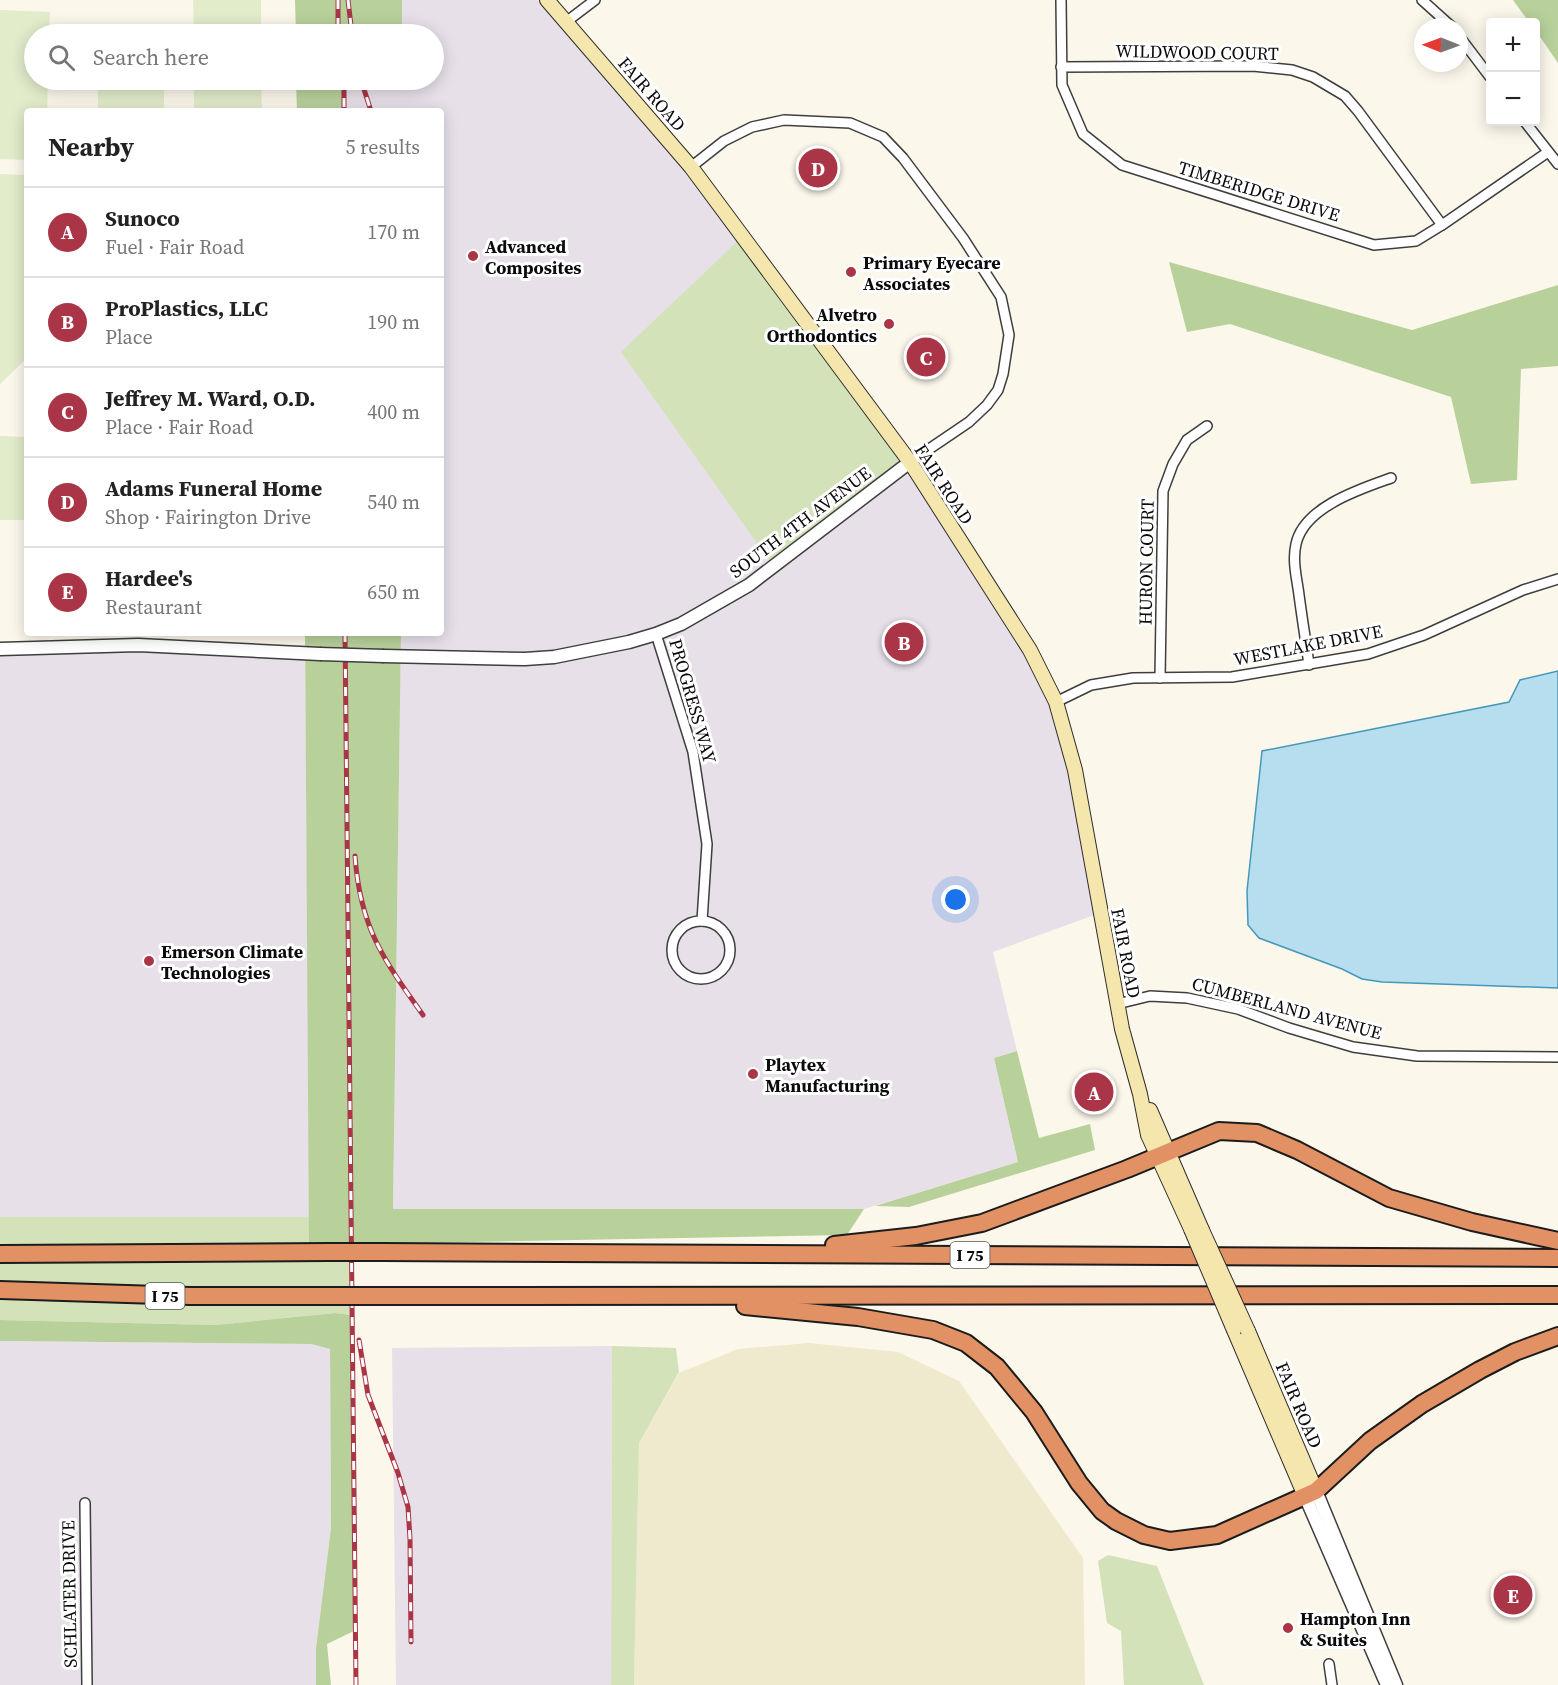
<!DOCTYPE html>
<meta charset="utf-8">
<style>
:root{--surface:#fff;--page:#f2f2f2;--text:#222;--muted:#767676;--line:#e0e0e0;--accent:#a93546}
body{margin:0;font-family:"Source Serif 4",serif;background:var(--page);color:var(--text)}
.controls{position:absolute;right:18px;top:18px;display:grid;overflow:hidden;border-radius:6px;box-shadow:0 3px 15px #0003}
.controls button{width:54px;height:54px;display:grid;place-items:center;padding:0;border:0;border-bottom:2px solid var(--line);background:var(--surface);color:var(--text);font:30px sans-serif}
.compass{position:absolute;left:1414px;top:18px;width:54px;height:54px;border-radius:50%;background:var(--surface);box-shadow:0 3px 15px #0003;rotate:271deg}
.you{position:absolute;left:956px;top:900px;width:21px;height:21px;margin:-15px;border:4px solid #fff;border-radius:50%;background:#1a73e8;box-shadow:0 0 0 9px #1a73e833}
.badge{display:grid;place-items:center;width:39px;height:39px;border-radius:50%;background:var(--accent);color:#fff;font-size:20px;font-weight:700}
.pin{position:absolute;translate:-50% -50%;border:3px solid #fff;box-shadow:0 2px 6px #0006}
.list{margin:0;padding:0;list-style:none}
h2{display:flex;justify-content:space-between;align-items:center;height:78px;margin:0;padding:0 24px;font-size:26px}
h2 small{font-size:20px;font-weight:400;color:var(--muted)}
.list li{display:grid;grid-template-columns:39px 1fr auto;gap:18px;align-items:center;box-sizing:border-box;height:90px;padding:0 24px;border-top:2px solid var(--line)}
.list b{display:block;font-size:22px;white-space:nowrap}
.list p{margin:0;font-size:20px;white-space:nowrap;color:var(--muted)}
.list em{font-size:20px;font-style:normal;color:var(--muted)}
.icon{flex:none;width:33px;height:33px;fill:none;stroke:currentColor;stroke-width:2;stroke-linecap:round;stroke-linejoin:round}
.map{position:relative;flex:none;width:1558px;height:1685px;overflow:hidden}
.search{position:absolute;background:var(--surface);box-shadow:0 3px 15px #0003;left:24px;top:24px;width:420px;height:66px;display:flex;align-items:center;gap:15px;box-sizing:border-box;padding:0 21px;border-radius:33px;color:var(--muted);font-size:22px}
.panel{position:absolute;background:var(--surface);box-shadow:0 3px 15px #0003;left:24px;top:108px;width:420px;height:528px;border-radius:6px}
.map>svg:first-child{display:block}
.industrial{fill:#e7e0e9}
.farmland{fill:#efe9ce}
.green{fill:#d3e2b9}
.forest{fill:#b8d19b}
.pitch{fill:#e2ebca}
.water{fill:#b6deee;stroke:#4698bb;stroke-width:1.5}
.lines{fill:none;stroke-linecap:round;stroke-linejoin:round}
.minor-casing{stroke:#3e3e3e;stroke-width:12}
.tertiary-casing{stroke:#3e3e3e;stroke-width:15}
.secondary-casing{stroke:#2d2d2d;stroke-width:16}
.motorway-casing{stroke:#1c1c1c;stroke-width:20}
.minor{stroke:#fff;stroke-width:9}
.tertiary{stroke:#fff;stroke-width:12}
.secondary{stroke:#f5e6ae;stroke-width:14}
.motorway{stroke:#e29164;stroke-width:16}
.rail-casing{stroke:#a93546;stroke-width:5}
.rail{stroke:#fff;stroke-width:3;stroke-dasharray:9;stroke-linecap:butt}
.tertiary-bridge-casing{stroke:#3e3e3e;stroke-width:15;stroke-linecap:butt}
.secondary-bridge-casing{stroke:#2d2d2d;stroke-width:16;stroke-linecap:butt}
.motorway-bridge-casing{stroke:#1c1c1c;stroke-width:20;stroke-linecap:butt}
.tertiary-bridge{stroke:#fff;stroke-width:12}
.secondary-bridge{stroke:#f5e6ae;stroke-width:14}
.motorway-bridge{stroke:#e29164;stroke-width:16}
.poi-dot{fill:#a93546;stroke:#fff;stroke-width:2}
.labels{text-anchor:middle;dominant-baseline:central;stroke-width:6;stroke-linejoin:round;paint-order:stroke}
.shield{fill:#fff;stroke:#545454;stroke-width:1.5}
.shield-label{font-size:16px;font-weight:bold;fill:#0b0b0b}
.street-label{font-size:18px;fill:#0b0b0b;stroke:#fff}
.poi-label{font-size:18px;font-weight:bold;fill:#0b0b0b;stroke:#fff;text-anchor:start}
</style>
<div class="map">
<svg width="1558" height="1685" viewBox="0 0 1558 1685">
<rect width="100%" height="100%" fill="#fcf7eb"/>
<g class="industrial">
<polygon points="402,0 547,0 691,167 910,462 1056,702 1100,913 993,952 1017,1051 994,1058 1018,1162 864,1209 393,1209 401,633 441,633 441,111 344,111 344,80 434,80 434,34 402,34"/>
<polygon points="0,649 305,653 310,1217 0,1217"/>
<polygon points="0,1341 311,1344 330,1349 331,1528 316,1648 316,1685 0,1685"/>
<polygon points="612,1346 611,1685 396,1685 392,1348"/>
</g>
<polygon class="farmland" points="809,1343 898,1352 959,1381 1083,1558 1085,1685 634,1685 639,1443 679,1373 738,1349"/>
<g class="green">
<polygon points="743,236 910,462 774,567 621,352"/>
<polygon points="0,1217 310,1217 309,1245 351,1244 352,1315 335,1313 215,1325 0,1320"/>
<polygon points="612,1346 676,1348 679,1372 639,1443 634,1685 611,1685"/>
<polygon points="1108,1555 1157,1566 1204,1685 1124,1685 1121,1631 1107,1623 1098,1561"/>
</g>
<g class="forest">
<polygon points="295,0 402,0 402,34 296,34"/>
<polygon points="1513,0 1558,0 1558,63 1536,31 1536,22 1529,22"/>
<polygon points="296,80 344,80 344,111 297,111"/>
<polygon points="1169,262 1412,330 1558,285 1558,366 1521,369 1517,480 1471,484 1451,397 1230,324 1187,332"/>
<polygon points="305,633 401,633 393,1209 864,1209 847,1235 309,1245"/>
<polygon points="1017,1051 1039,1138 1090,1124 1095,1150 909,1207 875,1206 1018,1162 994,1058"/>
<polygon points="335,1313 352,1315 356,1630 327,1644 331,1685 316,1685 316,1648 331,1528 330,1349 311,1344 0,1341 0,1320 215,1325"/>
</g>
<g class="pitch">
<polygon points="193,0 261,0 261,34 194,34"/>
<polygon points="0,10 50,12 49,34 34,34 34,80 48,80 47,111 27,111 27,160 0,159"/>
<rect x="98" y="80" width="66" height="31"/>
<polygon points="194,80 261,80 262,111 194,111"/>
<polygon points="0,174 27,175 27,358 0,384"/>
<polygon points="0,436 27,437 27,520 0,520"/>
</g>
<polygon class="water" points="1558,671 1558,988 1382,982 1362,979 1342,969 1259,938 1248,925 1247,891 1262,751 1509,702 1520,680"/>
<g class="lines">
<defs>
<g id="minor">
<polyline points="1061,0 1062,85 1083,134 1122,165 1374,245 1416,241 1442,225 1548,152"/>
<polyline points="1422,0 1452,27"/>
<polyline points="566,22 595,0"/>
<polyline points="1459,36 1490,77"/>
<polyline points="1061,67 1253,66 1292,70 1313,77 1345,96 1358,111 1442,225"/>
<polyline points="1525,122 1558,164"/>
<polyline points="691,167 724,141 752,127 784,120 850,123 883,137 903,158 963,238 1001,297 1009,335 1003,374 998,390 987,405 969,422 910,462"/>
<polyline points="656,634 693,752 707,844 702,921"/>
<path d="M1309 665C1306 642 1302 618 1299 595 1297 579 1292 561 1296 544 1304 507 1360 489 1391 478"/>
<polyline points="1160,678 1163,491 1173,464 1187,440 1207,426"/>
<polyline points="1056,702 1091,685 1133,678 1232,677 1368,654 1424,635 1523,590 1558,579"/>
<circle cx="701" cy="950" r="29"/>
<polyline points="1117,1004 1150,996 1187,998 1238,1009 1289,1028 1353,1047 1417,1056 1558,1057"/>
<polyline points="85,1503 87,1685"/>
<polyline points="1329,1664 1332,1685"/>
</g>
<g id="tertiary">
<polyline points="0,649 138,645 320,654"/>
<polyline points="384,656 525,659 554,657 629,642 656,634 681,624 749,585 910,462"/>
<polyline points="1316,1491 1396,1685"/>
<polyline points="1305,1496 1387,1685"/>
</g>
<g id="secondary">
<polyline points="547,0 691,167 910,462 1030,650 1056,702 1075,770 1122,1029 1140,1094 1148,1135 1191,1229"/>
<polyline points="1150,1110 1202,1230"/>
<polyline points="1234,1330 1305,1496"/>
<polyline points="1248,1331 1316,1491"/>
</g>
<g id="motorway">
<polyline points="834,1245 916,1236 982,1223 1127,1169 1219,1131 1257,1133 1297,1150 1389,1198 1472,1222 1558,1241"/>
<polyline points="381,1252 1558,1258"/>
<polyline points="0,1254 329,1252"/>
<polyline points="0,1290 190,1296 331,1296"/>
<polyline points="386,1296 1558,1295"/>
<polyline points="745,1306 858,1317 933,1330 966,1343 997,1367 1034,1412 1079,1483 1102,1511 1116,1521 1144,1535 1170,1541 1217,1535 1316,1491 1370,1441 1422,1404 1480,1370 1515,1352 1558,1336"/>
</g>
</defs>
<use href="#minor" class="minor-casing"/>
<use href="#tertiary" class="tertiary-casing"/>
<use href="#secondary" class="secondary-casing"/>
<use href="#motorway" class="motorway-casing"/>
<use href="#minor" class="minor"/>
<use href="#tertiary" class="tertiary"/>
<use href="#secondary" class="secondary"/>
<use href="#motorway" class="motorway"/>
<defs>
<g id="rail">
<polyline points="338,0 338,34"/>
<polyline points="348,0 352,34"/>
<polyline points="344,80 344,111"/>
<polyline points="361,80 371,111"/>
<polyline points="345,633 356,1685"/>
<path d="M355 856C360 927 383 959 423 1015"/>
<polyline points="359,1340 368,1395 398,1473 408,1507 410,1539 411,1642"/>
</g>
</defs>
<use href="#rail" class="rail-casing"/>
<use href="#rail" class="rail"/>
<defs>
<polyline id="tertiary-bridge" points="320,654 384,656"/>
<g id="secondary-bridge">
<polyline points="1191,1229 1234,1330"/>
<polyline points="1202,1230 1248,1331"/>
</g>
<g id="motorway-bridge">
<polyline points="329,1252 381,1252"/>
<polyline points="331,1296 386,1296"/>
</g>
</defs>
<use href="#tertiary-bridge" class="tertiary-bridge-casing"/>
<use href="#secondary-bridge" class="secondary-bridge-casing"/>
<use href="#motorway-bridge" class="motorway-bridge-casing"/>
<use href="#tertiary-bridge" class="tertiary-bridge"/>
<use href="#secondary-bridge" class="secondary-bridge"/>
<use href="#motorway-bridge" class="motorway-bridge"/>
</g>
<g class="poi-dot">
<circle cx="473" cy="256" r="6"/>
<circle cx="851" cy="272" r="6"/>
<circle cx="889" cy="324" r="6"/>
<circle cx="149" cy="961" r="6"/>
<circle cx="753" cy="1074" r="6"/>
<circle cx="1288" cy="1628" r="6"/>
</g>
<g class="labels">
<g class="shield">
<rect x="950.5" y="1242" width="39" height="26" rx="4.5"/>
<rect x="145.5" y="1283" width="39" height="26" rx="4.5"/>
</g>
<g class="shield-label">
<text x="970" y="1255">I 75</text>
<text x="165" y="1296">I 75</text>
</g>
<g class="street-label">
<text transform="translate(1197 52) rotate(1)">WILDWOOD COURT</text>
<text transform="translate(652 94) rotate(49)">FAIR ROAD</text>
<text transform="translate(1259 191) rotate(17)">TIMBERIDGE DRIVE</text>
<text transform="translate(944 484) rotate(57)">FAIR ROAD</text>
<text transform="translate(800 522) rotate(-37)">SOUTH 4TH AVENUE</text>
<text transform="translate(1146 562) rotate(-89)">HURON COURT</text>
<text transform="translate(1308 645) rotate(-11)">WESTLAKE DRIVE</text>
<text transform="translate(693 701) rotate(74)">PROGRESS WAY</text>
<text transform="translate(1126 953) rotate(79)">FAIR ROAD</text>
<text transform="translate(1287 1008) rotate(15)">CUMBERLAND AVENUE</text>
<text transform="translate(1299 1405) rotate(67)">FAIR ROAD</text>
<text transform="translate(69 1594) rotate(-91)">SCHLATER DRIVE</text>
</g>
<g class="poi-label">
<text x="485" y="246">Advanced<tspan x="485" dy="21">Composites</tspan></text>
<text x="863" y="262">Primary Eyecare<tspan x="863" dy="21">Associates</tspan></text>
<text x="877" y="314" text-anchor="end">Alvetro<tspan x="877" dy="21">Orthodontics</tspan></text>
<text x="161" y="951">Emerson Climate<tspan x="161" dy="21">Technologies</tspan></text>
<text x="765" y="1064">Playtex<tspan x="765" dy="21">Manufacturing</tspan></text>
<text x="1300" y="1618">Hampton Inn<tspan x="1300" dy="21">&amp; Suites</tspan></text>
</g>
</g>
</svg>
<div class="controls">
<button>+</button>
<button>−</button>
</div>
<svg class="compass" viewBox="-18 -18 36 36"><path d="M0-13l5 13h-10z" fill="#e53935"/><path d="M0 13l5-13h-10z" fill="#767676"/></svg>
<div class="you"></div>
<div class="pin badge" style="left:1094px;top:1092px">A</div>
<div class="pin badge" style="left:904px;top:642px">B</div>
<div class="pin badge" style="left:926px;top:357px">C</div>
<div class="pin badge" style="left:818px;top:168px">D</div>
<div class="pin badge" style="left:1513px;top:1595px">E</div>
<div class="search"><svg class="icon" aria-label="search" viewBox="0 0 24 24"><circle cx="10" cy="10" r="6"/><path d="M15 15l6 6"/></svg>Search here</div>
<section class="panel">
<h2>Nearby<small>5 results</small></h2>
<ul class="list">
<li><span class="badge">A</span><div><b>Sunoco</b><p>Fuel · Fair Road</p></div><em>170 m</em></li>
<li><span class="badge">B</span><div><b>ProPlastics, LLC</b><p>Place</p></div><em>190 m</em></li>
<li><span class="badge">C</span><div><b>Jeffrey M. Ward, O.D.</b><p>Place · Fair Road</p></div><em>400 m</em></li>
<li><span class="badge">D</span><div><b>Adams Funeral Home</b><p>Shop · Fairington Drive</p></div><em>540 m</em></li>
<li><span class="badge">E</span><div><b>Hardee's</b><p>Restaurant</p></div><em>650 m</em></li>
</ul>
</section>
</div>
